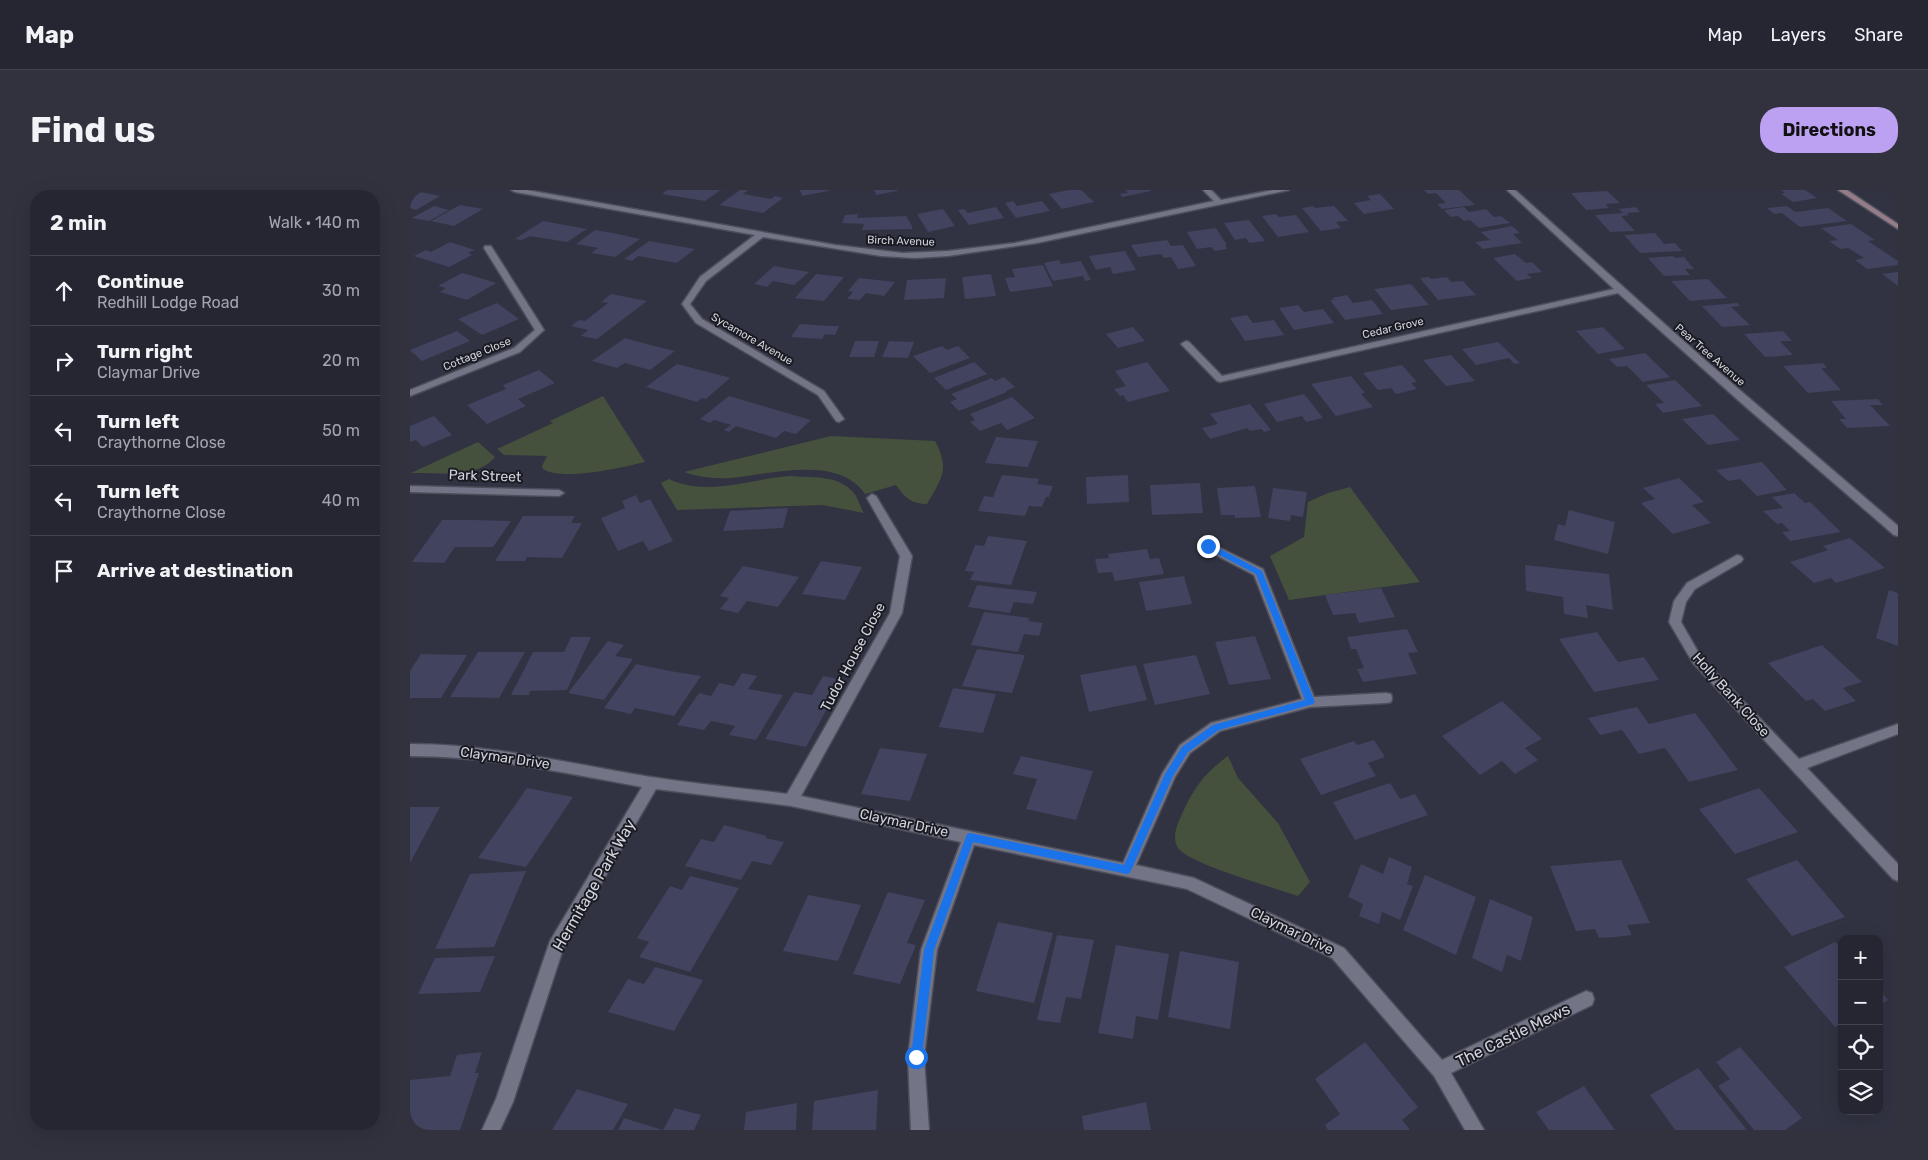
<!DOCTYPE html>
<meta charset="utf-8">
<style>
:root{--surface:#252632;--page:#31323e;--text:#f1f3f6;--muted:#a3a5ac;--line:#42434d;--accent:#bca0f2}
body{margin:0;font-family:Rubik,sans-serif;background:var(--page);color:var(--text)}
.controls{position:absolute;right:15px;bottom:15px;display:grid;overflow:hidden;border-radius:10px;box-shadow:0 5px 20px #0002}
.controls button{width:45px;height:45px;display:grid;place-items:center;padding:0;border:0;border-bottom:1px solid var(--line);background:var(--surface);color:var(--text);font:25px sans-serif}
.stop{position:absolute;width:15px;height:15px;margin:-11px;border:4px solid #1a73e8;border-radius:50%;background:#fff}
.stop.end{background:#1a73e8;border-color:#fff;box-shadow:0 1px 5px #0008}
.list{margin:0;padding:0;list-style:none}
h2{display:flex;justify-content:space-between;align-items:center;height:65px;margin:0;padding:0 20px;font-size:21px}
h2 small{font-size:16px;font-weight:400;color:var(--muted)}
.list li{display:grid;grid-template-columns:32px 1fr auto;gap:15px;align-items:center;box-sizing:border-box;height:70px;padding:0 20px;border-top:1px solid var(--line)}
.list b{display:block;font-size:19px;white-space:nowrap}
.list p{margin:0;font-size:16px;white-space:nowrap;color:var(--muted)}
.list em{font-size:16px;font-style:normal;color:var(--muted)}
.icon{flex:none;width:28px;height:28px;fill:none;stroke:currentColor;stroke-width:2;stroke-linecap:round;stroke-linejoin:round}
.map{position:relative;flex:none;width:1488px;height:940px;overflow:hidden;border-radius:20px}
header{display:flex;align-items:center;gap:30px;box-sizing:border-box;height:70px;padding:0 25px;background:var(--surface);border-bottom:1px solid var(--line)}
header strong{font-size:24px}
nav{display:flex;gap:28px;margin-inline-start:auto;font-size:18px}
.intro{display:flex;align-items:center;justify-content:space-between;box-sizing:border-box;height:120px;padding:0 30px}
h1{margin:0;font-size:35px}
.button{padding:12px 22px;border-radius:20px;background:var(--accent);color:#111;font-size:18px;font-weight:700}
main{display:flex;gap:30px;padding:0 30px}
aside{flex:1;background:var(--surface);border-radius:20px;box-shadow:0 5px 20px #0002}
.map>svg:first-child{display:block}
.green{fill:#45513c}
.building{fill:#41435f}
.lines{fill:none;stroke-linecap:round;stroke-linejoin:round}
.street-casing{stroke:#4d4e5b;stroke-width:3}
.secondary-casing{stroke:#4d4e5b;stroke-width:3}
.street{fill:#737586;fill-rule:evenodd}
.secondary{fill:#957c88;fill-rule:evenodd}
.route{fill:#1a73e8}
.labels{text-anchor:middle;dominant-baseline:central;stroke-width:4;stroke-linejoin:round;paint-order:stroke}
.far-street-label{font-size:11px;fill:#d2d4dd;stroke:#1a1b22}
.street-label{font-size:14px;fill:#d2d4dd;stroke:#1a1b22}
.near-street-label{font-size:16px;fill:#d2d4dd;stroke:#1a1b22}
</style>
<header>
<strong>Map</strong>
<nav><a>Map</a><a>Layers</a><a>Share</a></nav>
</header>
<div class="intro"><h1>Find us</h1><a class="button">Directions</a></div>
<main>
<aside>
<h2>2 min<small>Walk · 140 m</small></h2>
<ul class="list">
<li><svg class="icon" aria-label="ahead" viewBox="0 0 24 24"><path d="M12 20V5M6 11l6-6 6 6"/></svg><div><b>Continue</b><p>Redhill Lodge Road</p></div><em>30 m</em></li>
<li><svg class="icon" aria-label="right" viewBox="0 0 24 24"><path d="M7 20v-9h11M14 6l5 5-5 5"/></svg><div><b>Turn right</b><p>Claymar Drive</p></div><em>20 m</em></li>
<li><svg class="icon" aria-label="left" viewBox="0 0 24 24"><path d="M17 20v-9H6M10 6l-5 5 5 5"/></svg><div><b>Turn left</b><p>Craythorne Close</p></div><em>50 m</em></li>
<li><svg class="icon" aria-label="left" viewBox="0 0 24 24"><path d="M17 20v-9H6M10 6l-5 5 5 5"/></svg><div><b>Turn left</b><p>Craythorne Close</p></div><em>40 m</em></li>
<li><svg class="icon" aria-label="arrive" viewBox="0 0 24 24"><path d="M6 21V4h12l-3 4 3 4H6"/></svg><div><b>Arrive at destination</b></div></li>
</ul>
</aside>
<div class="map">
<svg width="1488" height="940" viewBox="0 0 1488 940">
<rect width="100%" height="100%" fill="#313342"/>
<g class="green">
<path d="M193 206 235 272C213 277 153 292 133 279L132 276 137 266 94 265 87 259 143 233 140 231Z"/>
<path d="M421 246 525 251C540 279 532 288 517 314 502 314 495 308 486 295L455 304C428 264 359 285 320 288 304 289 288 287 274 282Z"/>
<path d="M68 252 85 267C66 290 28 282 1 283Z"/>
<path d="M379 286C401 288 427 284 443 302 448 307 450 317 454 323L412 315 267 320 251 293 259 289C296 307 341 289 379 286Z"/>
<polygon points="940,297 1010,392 879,410 860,366 894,347 898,312 918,303"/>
<path d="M818 566 828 588 868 633 900 692 888 706C865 698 779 674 768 658 761 647 768 632 773 622 785 596 795 583 818 566Z"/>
</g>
<g class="building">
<polygon points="0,0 30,6 6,20 0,18"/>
<polygon points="257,0 311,0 295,11 252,4"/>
<polygon points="330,0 338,0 333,4 361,9 365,6 373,8 353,23 309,15"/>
<polygon points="390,0 418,0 418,1 392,6"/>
<polygon points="464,0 487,0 487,1 466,5"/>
<polygon points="659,0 671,0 684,12 652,19 639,4"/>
<polygon points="715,0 741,0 741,1 712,7 710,4 718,3"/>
<polygon points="1014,0 1049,0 1065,15 1032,19 1027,14 1036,13 1026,3 1018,4"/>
<polygon points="1371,0 1395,0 1407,8 1383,12 1371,4 1375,3"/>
<polygon points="1197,1 1210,13 1196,14 1199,18 1176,20 1161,3"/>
<polygon points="970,4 984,19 954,24 944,13 961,10 957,6"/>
<polygon points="603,11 607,16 632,11 640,21 606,28 595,13"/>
<polygon points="50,15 73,19 44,36 21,31"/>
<polygon points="24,16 39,20 19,31 2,28"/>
<polygon points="903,16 905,18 924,16 938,31 926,32 931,38 911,41 892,18"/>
<polygon points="1377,16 1385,22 1418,18 1437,31 1390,37 1372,23 1364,24 1357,18"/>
<polygon points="586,17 594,28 559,35 548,20 554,19 558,23"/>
<polygon points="1054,17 1059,22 1076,19 1084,27 1091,26 1100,33 1069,38 1060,30 1054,31 1048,26 1041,27 1034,20"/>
<polygon points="1226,17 1230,22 1217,23 1219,25 1211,26 1225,41 1200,42 1185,25 1213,23 1209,19"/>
<polygon points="533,19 545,36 518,42 507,24"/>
<polygon points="448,24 447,28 496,26 502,36 502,39 452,40 454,34 432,33 435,25"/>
<polygon points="866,24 869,27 886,25 899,42 868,47 852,26"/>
<polygon points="839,30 855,51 839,53 836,48 825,50 814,33"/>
<polygon points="133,31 177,39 157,52 120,46 112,50 105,49"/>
<polygon points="1441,34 1465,50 1458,51 1488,71 1488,75 1457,79 1445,70 1454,68 1438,58 1430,59 1419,51 1428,50 1411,38"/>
<polygon points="1102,36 1110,43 1103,44 1112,53 1073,59 1065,52 1080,50 1071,42"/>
<polygon points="806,38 817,55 815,55 817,59 804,61 802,57 787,59 777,42"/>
<polygon points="185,40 208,44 230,49 205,67 181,63 188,58 166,54"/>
<polygon points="1245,43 1254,54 1265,53 1272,61 1230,63 1214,45"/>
<polygon points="757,50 761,56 773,55 786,76 768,79 761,67 754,68 751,64 728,67 721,55"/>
<polygon points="239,51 285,59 267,73 228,66 222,71 214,69"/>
<polygon points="40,52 65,60 58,63 62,65 39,77 4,66 16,60 21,62"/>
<polygon points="715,61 726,80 703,84 700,77 686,80 679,66"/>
<polygon points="1105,64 1116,73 1122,72 1132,82 1117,84 1122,88 1107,91 1083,68"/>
<polygon points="1263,66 1265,68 1274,67 1284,79 1275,79 1280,85 1254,86 1238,68"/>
<polygon points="649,70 651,74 671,71 681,90 675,91 673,86 643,91 634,73"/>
<polygon points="633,75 643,96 600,102 595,88 605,87 602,79"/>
<polygon points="364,76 399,82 384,95 363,91 357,97 344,94"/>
<polygon points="1488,82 1488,96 1472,84"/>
<polygon points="52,83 60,85 86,93 57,110 30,102 36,98 28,96"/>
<polygon points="406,84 434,87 414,111 385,108"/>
<polygon points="581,84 586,106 555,109 552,87"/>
<polygon points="1019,87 1021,89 1037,87 1041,92 1053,91 1066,105 1028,110 1010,88"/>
<polygon points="449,88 485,92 474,106 456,103 450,110 437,109 443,102 438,101"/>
<polygon points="536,88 534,108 494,110 497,90"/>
<polygon points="1298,89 1317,108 1280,111 1261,91"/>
<polygon points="1001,94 1019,115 981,120 964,99"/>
<polygon points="201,104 237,111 187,149 171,146 178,140 161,136 169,130 175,131 198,113 191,112"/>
<polygon points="937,105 943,113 962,110 973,124 935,130 920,110 924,110 922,108"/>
<polygon points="87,113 109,129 72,145 48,129"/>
<polygon points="1327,113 1330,116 1321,117 1340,135 1312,137 1292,116"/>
<polygon points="888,115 894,122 913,119 924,133 884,140 869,118"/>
<polygon points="837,125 843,133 864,130 874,145 835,151 820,128"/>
<polygon points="390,134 420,136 429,136 425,145 415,144 412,149 381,147"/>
<polygon points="723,137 735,151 708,158 696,144"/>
<polygon points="1193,137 1215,159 1188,164 1166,141"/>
<polygon points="47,141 60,151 12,171 0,160"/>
<polygon points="1373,141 1382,151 1370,151 1383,165 1355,167 1334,144"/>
<polygon points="215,148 240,155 265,161 240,180 215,173 207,178 182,171"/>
<polygon points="445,151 469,151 464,167 439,167"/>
<polygon points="479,151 504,152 498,168 472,167"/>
<polygon points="1088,152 1110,173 1104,174 1099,168 1066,175 1052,159"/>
<polygon points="532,156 537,160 548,156 560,168 520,183 503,166"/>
<polygon points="1235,163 1260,187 1233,192 1217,176 1207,177 1199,169"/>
<polygon points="1041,165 1065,191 1036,196 1013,170"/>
<polygon points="564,172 577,184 536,200 524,188"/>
<polygon points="737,172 760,201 718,212 713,205 710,206 704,199 716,196 705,181"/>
<polygon points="1413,173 1417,178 1411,178 1431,200 1398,203 1373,176"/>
<polygon points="267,174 317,187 320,188 296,209 292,208 287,212 236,197"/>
<polygon points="992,175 1007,192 1001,193 1007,199 986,204 981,198 968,200 953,183"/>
<polygon points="129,180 145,193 108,209 116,216 77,234 57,215 96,199 93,195"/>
<polygon points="941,186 955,203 951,204 963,217 926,226 901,194"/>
<polygon points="594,187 605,197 596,201 597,202 549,221 540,212 547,209 541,204 582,188 585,191"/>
<polygon points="1265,190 1292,216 1253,223 1245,214 1254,213 1236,195"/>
<polygon points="894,204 913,228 896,232 892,226 867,232 854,214"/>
<polygon points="319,206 346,214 401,230 386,244 374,241 366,248 326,236 319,242 314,240 321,235 304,230 300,233 290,229"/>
<polygon points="602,207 625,228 597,240 591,233 570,241 560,232 565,230 560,224"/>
<polygon points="1468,209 1473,215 1460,215 1480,236 1437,238 1429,229 1436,229 1421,211"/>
<polygon points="840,214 861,240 854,242 852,239 839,241 838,238 800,249 792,238 808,234 800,224"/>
<polygon points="1303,224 1330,250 1298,255 1272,229"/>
<polygon points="24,226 42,245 13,257 6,250 0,252 0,236"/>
<polygon points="586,247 628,251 618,277 575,273"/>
<polygon points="1352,272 1377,300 1347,306 1330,289 1318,291 1306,280"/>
<polygon points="592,285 629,289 627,294 643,296 639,307 636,307 632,317 619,316 615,326 568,321 574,306 583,307"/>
<polygon points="718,285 719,312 677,314 676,287"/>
<polygon points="1269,288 1294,312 1282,315 1301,333 1263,344 1231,313 1245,309 1233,298"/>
<polygon points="790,293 793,323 742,325 740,295"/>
<polygon points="845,296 851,327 825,328 825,325 811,325 807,298"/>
<polygon points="863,298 897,302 893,327 881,325 880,331 858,328"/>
<polygon points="1384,303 1395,313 1400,312 1431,342 1380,351 1372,342 1380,341 1372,333 1367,334 1353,321 1373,318 1362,307"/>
<polygon points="226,305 230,313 240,309 263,351 239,361 233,351 208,361 191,328 215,318 212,311"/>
<polygon points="378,318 373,338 313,341 320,321"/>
<polygon points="1159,320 1205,332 1198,364 1144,350 1148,334 1155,336"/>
<polygon points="113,326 165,326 161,333 172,333 152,368 117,367 115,371 85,371"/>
<polygon points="32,330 63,330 101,331 83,357 45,357 34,373 2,372"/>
<polygon points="578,346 617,351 601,395 560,390 564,382 555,381 565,355 574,356"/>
<polygon points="1440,348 1475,378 1426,393 1421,388 1404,393 1380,372 1418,360 1413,356"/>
<polygon points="737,359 740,369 749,368 754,384 705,391 702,382 688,383 685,369 699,368 698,364"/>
<polygon points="411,371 452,377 435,410 392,404"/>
<polygon points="1115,375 1199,384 1203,420 1176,415 1178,428 1154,424 1153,407 1116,401"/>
<polygon points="333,376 359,381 389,387 368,417 337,411 328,423 310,419 319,408 310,406"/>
<polygon points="774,386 782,414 736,421 729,392"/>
<polygon points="567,395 609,400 627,402 623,414 604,412 600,423 558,417"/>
<polygon points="971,398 985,427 949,433 945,423 923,425 915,405"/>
<polygon points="1479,400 1488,403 1488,456 1466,448"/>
<polygon points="574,422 620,428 618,431 633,433 629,446 614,444 608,462 561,455"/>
<polygon points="997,439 1008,462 998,463 1007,484 953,492 947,479 954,478 946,459 941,459 937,447"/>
<polygon points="1187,442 1208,472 1234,467 1249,490 1184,502 1149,449"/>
<polygon points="845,446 861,489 819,495 805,452"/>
<polygon points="161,447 181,447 157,500 120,501 119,505 101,505 123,462 154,462"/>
<polygon points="198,451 214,455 205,466 223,469 194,510 158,503"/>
<polygon points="1412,455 1452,492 1433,498 1446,511 1415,521 1403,509 1396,511 1358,473"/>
<polygon points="567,459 615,465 602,503 552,496"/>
<polygon points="68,462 115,462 89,508 40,507"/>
<polygon points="11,464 57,465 31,508 0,508 0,481"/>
<polygon points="786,465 800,504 745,515 733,474"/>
<polygon points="226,474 260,481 291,486 264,526 225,518 221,524 194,518"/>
<polygon points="726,475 737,510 679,522 670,485"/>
<polygon points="332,483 347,486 338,499 373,505 346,550 319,545 325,536 301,531 294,540 267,535 289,503 301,506 309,493 324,496"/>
<polygon points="413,486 433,490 396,557 355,549 384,502 402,505"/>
<polygon points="543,498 586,504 573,543 529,537"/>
<polygon points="1092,511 1132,549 1115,558 1128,570 1105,584 1092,571 1070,585 1032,546"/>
<polygon points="1227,517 1239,534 1285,523 1328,580 1279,592 1255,558 1229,564 1212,540 1190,545 1178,528"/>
<polygon points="964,550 975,567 958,573 966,586 911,605 890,569 944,551 947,555"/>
<polygon points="470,558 517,564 500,611 451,604"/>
<polygon points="611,566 683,581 666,630 616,619 627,589 603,584"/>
<polygon points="980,593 990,609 1005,604 1018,625 945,650 923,612"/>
<polygon points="117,598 163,607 116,677 68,668"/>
<polygon points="1349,598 1388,642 1325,664 1289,619"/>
<polygon points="0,617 30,617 0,673"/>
<polygon points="314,635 357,646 355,648 374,652 361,675 342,671 331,690 275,676 291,649 304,652"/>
<polygon points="979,667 1002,677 997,694 1003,696 990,730 972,722 969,734 949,726 953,714 938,707 951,674 973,684"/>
<polygon points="1211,670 1240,733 1217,735 1222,745 1205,747 1189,748 1185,739 1166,741 1140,676"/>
<polygon points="1387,670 1435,727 1382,746 1336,689"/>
<polygon points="116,681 84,757 25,759 60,684"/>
<polygon points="1015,685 1066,707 1046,765 993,740"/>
<polygon points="280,686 329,698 280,782 229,767 239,752 227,748 260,696 272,700"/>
<polygon points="478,702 515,710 497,753 506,755 490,794 443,784"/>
<polygon points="398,705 451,715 428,771 373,761"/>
<polygon points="1080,709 1123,727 1111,771 1097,765 1092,782 1062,768"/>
<polygon points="588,732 643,743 624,813 566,801"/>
<polygon points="647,745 684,750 671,809 656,807 650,833 627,830"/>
<polygon points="1425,752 1432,759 1432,834 1425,837 1374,777"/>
<polygon points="706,755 759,764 748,830 726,826 723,849 688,843"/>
<polygon points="770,761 829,772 820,839 758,827"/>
<polygon points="85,766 70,802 8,804 25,768"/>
<polygon points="245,777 293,790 264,841 198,822 218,789 234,794"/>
<polygon points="1469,800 1478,810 1469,815"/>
<polygon points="955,852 1008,917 992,930 1000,940 918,940 915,935 930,924 905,889"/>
<polygon points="1330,857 1344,873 1392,928 1375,940 1344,940 1308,896 1320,889 1306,872"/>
<polygon points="72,862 65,883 69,883 50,940 0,940 0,890 40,886 47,865"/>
<polygon points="1288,878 1337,940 1265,940 1240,905"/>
<polygon points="1174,896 1205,940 1139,940 1126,922"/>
<polygon points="167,899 218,914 203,940 142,940"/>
<polygon points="468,900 466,940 402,940 404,911"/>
<polygon points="736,912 741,940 674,940 672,926"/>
<polygon points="387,913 386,940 334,940 336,922"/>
<polygon points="265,918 291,925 284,940 253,940"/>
<polygon points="214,928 253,940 208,940"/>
</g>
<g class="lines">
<defs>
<g id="street">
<polygon points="101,0 117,0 425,55 493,63 538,61 605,53 804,11 793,0 801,0 811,10 863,0 879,0 627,53 538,66 505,68 471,66 353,47 296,91 280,114 292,129 414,201 434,229 429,232 426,231 408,205 286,133 272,114 290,87 345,45 105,2"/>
<polygon points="1097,0 1105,0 1296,171 1488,336 1488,346 1484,345 1337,218 1208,103 810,192 807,191 771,154 776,151 779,152 812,186 1204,99"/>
<polygon points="75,56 81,56 134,140 110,162 0,206 0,200 104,158 125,140 74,58"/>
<polygon points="0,296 149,300 154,303 149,306 0,302"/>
<path d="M462 304 466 306 502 366 492 423 391 606 713 673 752 584 770 555 801 533 892 509 844 385 794 359 792 356 794 353 798 352 853 379 904 507 976 503 981 504 982 508 981 512 976 513 900 517 810 541 780 563 765 587 726 675 784 688 934 758 1032 870 1176 801 1182 803 1184 809 1182 815 1041 883 1074 940H1055L1024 886 922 768 777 699 564 655 527 760 514 867 519 940H501L498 867 511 760 551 652 381 616 246 599 153 759 103 912 90 940H72L86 909 140 751 232 597C155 583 78 566 0 566V554C82 554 161 574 241 587 286 594 332 598 377 604L480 423 490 366 457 308Z"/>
<polygon points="1327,365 1331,366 1333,369 1331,372 1285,399 1276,412 1271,432 1291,467 1389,569 1488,534 1488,544 1397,578 1488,674 1488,691 1483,689 1283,473 1259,432 1264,411 1277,393"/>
</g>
<polygon id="secondary" points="1428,0 1437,0 1488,34 1488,39"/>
</defs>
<use href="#street" class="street-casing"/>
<use href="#secondary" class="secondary-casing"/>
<use href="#street" class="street"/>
<use href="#secondary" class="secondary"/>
</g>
<polygon class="route" points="796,354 801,354 852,381 905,512 903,514 809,540 778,562 763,586 720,683 717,684 563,652 524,760 512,867 510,870 506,872 502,870 501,867 514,760 557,644 560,643 714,675 755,584 772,557 803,535 895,510 846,384 796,358"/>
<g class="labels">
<g class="far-street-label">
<text transform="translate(491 51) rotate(2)">Birch Avenue</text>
<text transform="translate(983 138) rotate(-13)">Cedar Grove</text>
<text transform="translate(342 149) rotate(30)">Sycamore Avenue</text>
<text transform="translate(67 164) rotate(-22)">Cottage Close</text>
<text transform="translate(1300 165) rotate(41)">Pear Tree Avenue</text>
</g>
<g class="street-label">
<text transform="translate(75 286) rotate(2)">Park Street</text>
<text transform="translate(443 467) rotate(-62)">Tudor House Close</text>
<text transform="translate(1321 505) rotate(48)">Holly Bank Close</text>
<text transform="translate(95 568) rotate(8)">Claymar Drive</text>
<text transform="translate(494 633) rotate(12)">Claymar Drive</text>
<text transform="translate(882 741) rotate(26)">Claymar Drive</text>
</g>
<g class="near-street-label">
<text transform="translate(184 695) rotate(-60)">Hermitage Park Way</text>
<text transform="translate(1103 845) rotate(-26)">The Castle Mews</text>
</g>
</g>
</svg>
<div class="controls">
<button>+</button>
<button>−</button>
<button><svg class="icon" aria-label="locate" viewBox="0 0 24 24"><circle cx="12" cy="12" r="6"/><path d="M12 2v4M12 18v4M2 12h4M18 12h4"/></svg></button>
<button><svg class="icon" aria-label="layers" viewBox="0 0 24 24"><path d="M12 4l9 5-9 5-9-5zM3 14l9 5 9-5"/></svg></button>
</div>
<div class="stop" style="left:506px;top:867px"></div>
<div class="stop end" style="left:798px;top:356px"></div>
</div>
</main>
